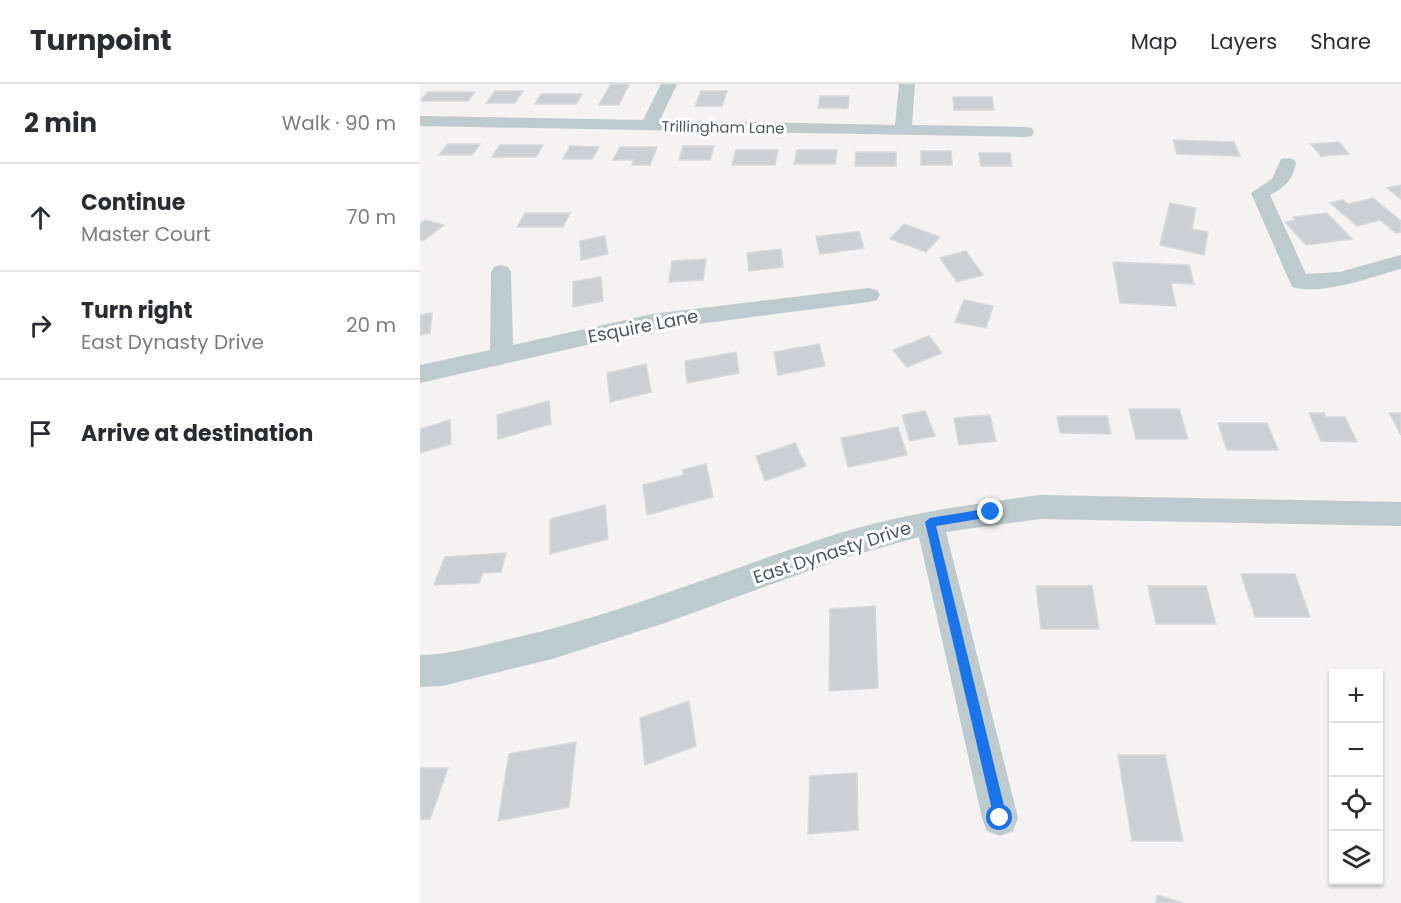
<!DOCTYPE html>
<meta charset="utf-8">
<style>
:root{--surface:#fff;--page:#f7f7f7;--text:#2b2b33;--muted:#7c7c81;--line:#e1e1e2}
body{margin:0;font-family:Poppins,sans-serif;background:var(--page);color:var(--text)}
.controls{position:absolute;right:18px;bottom:18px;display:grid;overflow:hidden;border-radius:0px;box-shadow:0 2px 4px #0004}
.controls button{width:54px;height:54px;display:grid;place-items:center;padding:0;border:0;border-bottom:2px solid var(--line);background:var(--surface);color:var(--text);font:30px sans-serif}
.stop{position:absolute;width:18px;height:18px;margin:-14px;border:4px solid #1a73e8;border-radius:50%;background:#fff}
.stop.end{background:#1a73e8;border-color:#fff;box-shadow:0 2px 6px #0008}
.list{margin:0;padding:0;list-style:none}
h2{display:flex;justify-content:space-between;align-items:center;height:78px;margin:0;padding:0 24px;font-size:26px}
h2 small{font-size:20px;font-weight:400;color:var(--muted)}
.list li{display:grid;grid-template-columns:39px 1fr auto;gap:18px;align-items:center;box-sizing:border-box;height:108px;padding:0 24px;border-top:2px solid var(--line)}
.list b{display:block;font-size:22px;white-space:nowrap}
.list p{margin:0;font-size:20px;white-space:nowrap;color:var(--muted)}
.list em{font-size:20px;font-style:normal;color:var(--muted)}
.icon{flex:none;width:33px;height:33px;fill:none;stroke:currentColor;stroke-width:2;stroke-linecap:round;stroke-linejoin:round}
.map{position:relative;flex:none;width:981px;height:819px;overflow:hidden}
header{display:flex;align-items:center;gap:36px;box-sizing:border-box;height:84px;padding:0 30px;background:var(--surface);border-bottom:2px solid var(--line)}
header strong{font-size:28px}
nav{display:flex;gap:33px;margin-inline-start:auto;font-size:21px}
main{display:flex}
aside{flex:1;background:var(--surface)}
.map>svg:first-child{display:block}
.building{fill:#ccd0d4;stroke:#d6d9dd;stroke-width:1.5}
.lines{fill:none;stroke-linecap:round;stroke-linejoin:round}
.minor{fill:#bdcace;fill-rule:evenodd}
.route{fill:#1a73e8}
.labels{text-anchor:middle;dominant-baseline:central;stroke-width:6;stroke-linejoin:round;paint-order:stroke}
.far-street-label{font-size:15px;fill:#495a5f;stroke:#fff}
.street-label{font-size:18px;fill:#495a5f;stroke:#fff}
</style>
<header>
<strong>Turnpoint</strong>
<nav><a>Map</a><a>Layers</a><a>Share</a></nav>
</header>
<main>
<aside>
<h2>2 min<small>Walk · 90 m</small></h2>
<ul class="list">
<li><svg class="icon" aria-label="ahead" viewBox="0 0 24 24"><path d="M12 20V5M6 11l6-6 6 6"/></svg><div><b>Continue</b><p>Master Court</p></div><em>70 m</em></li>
<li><svg class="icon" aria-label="right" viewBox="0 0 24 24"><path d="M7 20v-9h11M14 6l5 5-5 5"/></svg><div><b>Turn right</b><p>East Dynasty Drive</p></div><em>20 m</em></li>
<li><svg class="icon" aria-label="arrive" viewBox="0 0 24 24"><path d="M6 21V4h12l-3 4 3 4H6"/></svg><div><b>Arrive at destination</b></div></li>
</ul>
</aside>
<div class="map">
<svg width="981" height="819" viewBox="0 0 981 819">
<rect width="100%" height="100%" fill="#f4f2f2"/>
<g class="building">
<polygon points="191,0 209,0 199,21 179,21"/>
<polygon points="75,7 103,7 95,19 66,19"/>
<polygon points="281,7 307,7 302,22 275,22"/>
<polygon points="8,8 55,8 48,17 0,17"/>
<polygon points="121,10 162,10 156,20 115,20"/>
<polygon points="400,12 429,12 428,24 398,24"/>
<polygon points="533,13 572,13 574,26 534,26"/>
<polygon points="753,56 814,58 820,72 757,70"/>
<polygon points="919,58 929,70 901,72 891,60"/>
<polygon points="28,60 60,60 52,71 19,71"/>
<polygon points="80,61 123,61 116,73 72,73"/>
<polygon points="150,62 179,63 172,75 143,75"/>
<polygon points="263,62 294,62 290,76 259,76"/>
<polygon points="200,63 237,63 230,81 212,81 214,76 193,76"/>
<polygon points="316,66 358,66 355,81 312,81"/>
<polygon points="377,66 417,66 415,80 374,80"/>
<polygon points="501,67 531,67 532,81 501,81"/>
<polygon points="436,68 476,68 476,82 435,82"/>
<polygon points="559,69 590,69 592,82 561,82"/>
<polygon points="981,101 981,115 967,104"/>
<polygon points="953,114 981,137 981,148 976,149 960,136 937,142 910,119 923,116 928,120"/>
<polygon points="750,119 776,124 772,145 788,148 784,171 740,161"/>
<polygon points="105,129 150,129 143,143 97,143"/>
<polygon points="907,129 932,155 886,161 865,138 876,136 873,133"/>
<polygon points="5,136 24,141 3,157 0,156 0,139"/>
<polygon points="484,140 520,153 506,168 470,155"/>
<polygon points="439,147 444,164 400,170 396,153"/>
<polygon points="185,152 188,170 161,176 160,157"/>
<polygon points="361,165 363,183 329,187 327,169"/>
<polygon points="546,167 563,191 537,198 520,174"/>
<polygon points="286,175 283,196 249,198 252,177"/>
<polygon points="693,178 769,181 774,200 751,199 756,222 700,219"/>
<polygon points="181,193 183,217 153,223 153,198"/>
<polygon points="544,216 573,222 566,244 535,238"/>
<polygon points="12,229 10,249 0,251 0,231"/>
<polygon points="509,252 522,269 487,283 473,266"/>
<polygon points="399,260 405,282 358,291 354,268"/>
<polygon points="316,268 319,289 267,299 265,277"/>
<polygon points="226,280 231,308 190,318 187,289"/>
<polygon points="129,317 131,340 78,355 77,331"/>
<polygon points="709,325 759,325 768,355 716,355"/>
<polygon points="505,327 515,352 490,357 482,331"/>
<polygon points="889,329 904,329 906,333 925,333 937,358 901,357"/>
<polygon points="969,329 981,329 981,351"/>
<polygon points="570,331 576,357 539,361 534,334"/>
<polygon points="637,332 687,332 691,350 640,349"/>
<polygon points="30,336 31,360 0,369 0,345"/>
<polygon points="798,339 847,339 858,366 807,366"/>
<polygon points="478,343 487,371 428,383 421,354"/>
<polygon points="375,359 386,382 345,397 336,372"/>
<polygon points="286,380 293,413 227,431 223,401 263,391 262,386"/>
<polygon points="185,421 188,455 130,470 130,435"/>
<polygon points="86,469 81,488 63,489 59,499 14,501 25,473"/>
<polygon points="821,490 875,490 890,533 835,533"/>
<polygon points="616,502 672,502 679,545 621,545"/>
<polygon points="728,502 786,502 796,540 736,540"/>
<polygon points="455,522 458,604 409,607 410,525"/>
<polygon points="269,617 276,662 225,681 220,634"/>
<polygon points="156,658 149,723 78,737 89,670"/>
<polygon points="698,671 745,671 763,757 712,757"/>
<polygon points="0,684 28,684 10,735 0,736"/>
<polygon points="437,689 438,746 388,750 390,692"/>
<polygon points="737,811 763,819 736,819"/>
</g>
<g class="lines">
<g class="minor">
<polygon points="241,0 257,0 240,36 475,41 479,0 495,0 492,41 606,43 612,44 614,48 612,52 606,53 0,42 0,32 223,36"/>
<path d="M867 74 873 75 876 79C873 95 865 104 850 111L886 190 919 188 981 171V185C950 193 903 212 872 203L831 109 852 95 861 75Z"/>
<polygon points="81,181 88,183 91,188 93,261 232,230 449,204 457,206 460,211 457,216 449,218 232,246 0,299 0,281 70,266 71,188 74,183"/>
<path d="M620 411 981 418V442L620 435 526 448 598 734 593 747 580 752 567 747 562 734 499 453 424 474 245 539 132 575 22 602 0 603V571C32 570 63 561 94 554 207 528 313 483 423 448 488 429 553 420 620 411Z"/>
</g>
</g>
<polygon class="route" points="571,424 576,428 571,433 516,442 587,734 585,739 580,741 576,739 574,734 505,438 510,434"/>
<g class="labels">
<g class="far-street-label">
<text transform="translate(303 43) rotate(1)">Trillingham Lane</text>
</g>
<g class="street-label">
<text transform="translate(223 242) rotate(-11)">Esquire Lane</text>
<text transform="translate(412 468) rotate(-18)">East Dynasty Drive</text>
</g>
</g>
</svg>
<div class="controls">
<button>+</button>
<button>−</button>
<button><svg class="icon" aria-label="locate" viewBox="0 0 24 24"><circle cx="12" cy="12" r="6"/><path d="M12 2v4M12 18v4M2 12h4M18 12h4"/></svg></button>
<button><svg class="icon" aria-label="layers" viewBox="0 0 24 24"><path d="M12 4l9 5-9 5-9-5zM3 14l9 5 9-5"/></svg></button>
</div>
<div class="stop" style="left:580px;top:734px"></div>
<div class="stop end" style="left:571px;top:428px"></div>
</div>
</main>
